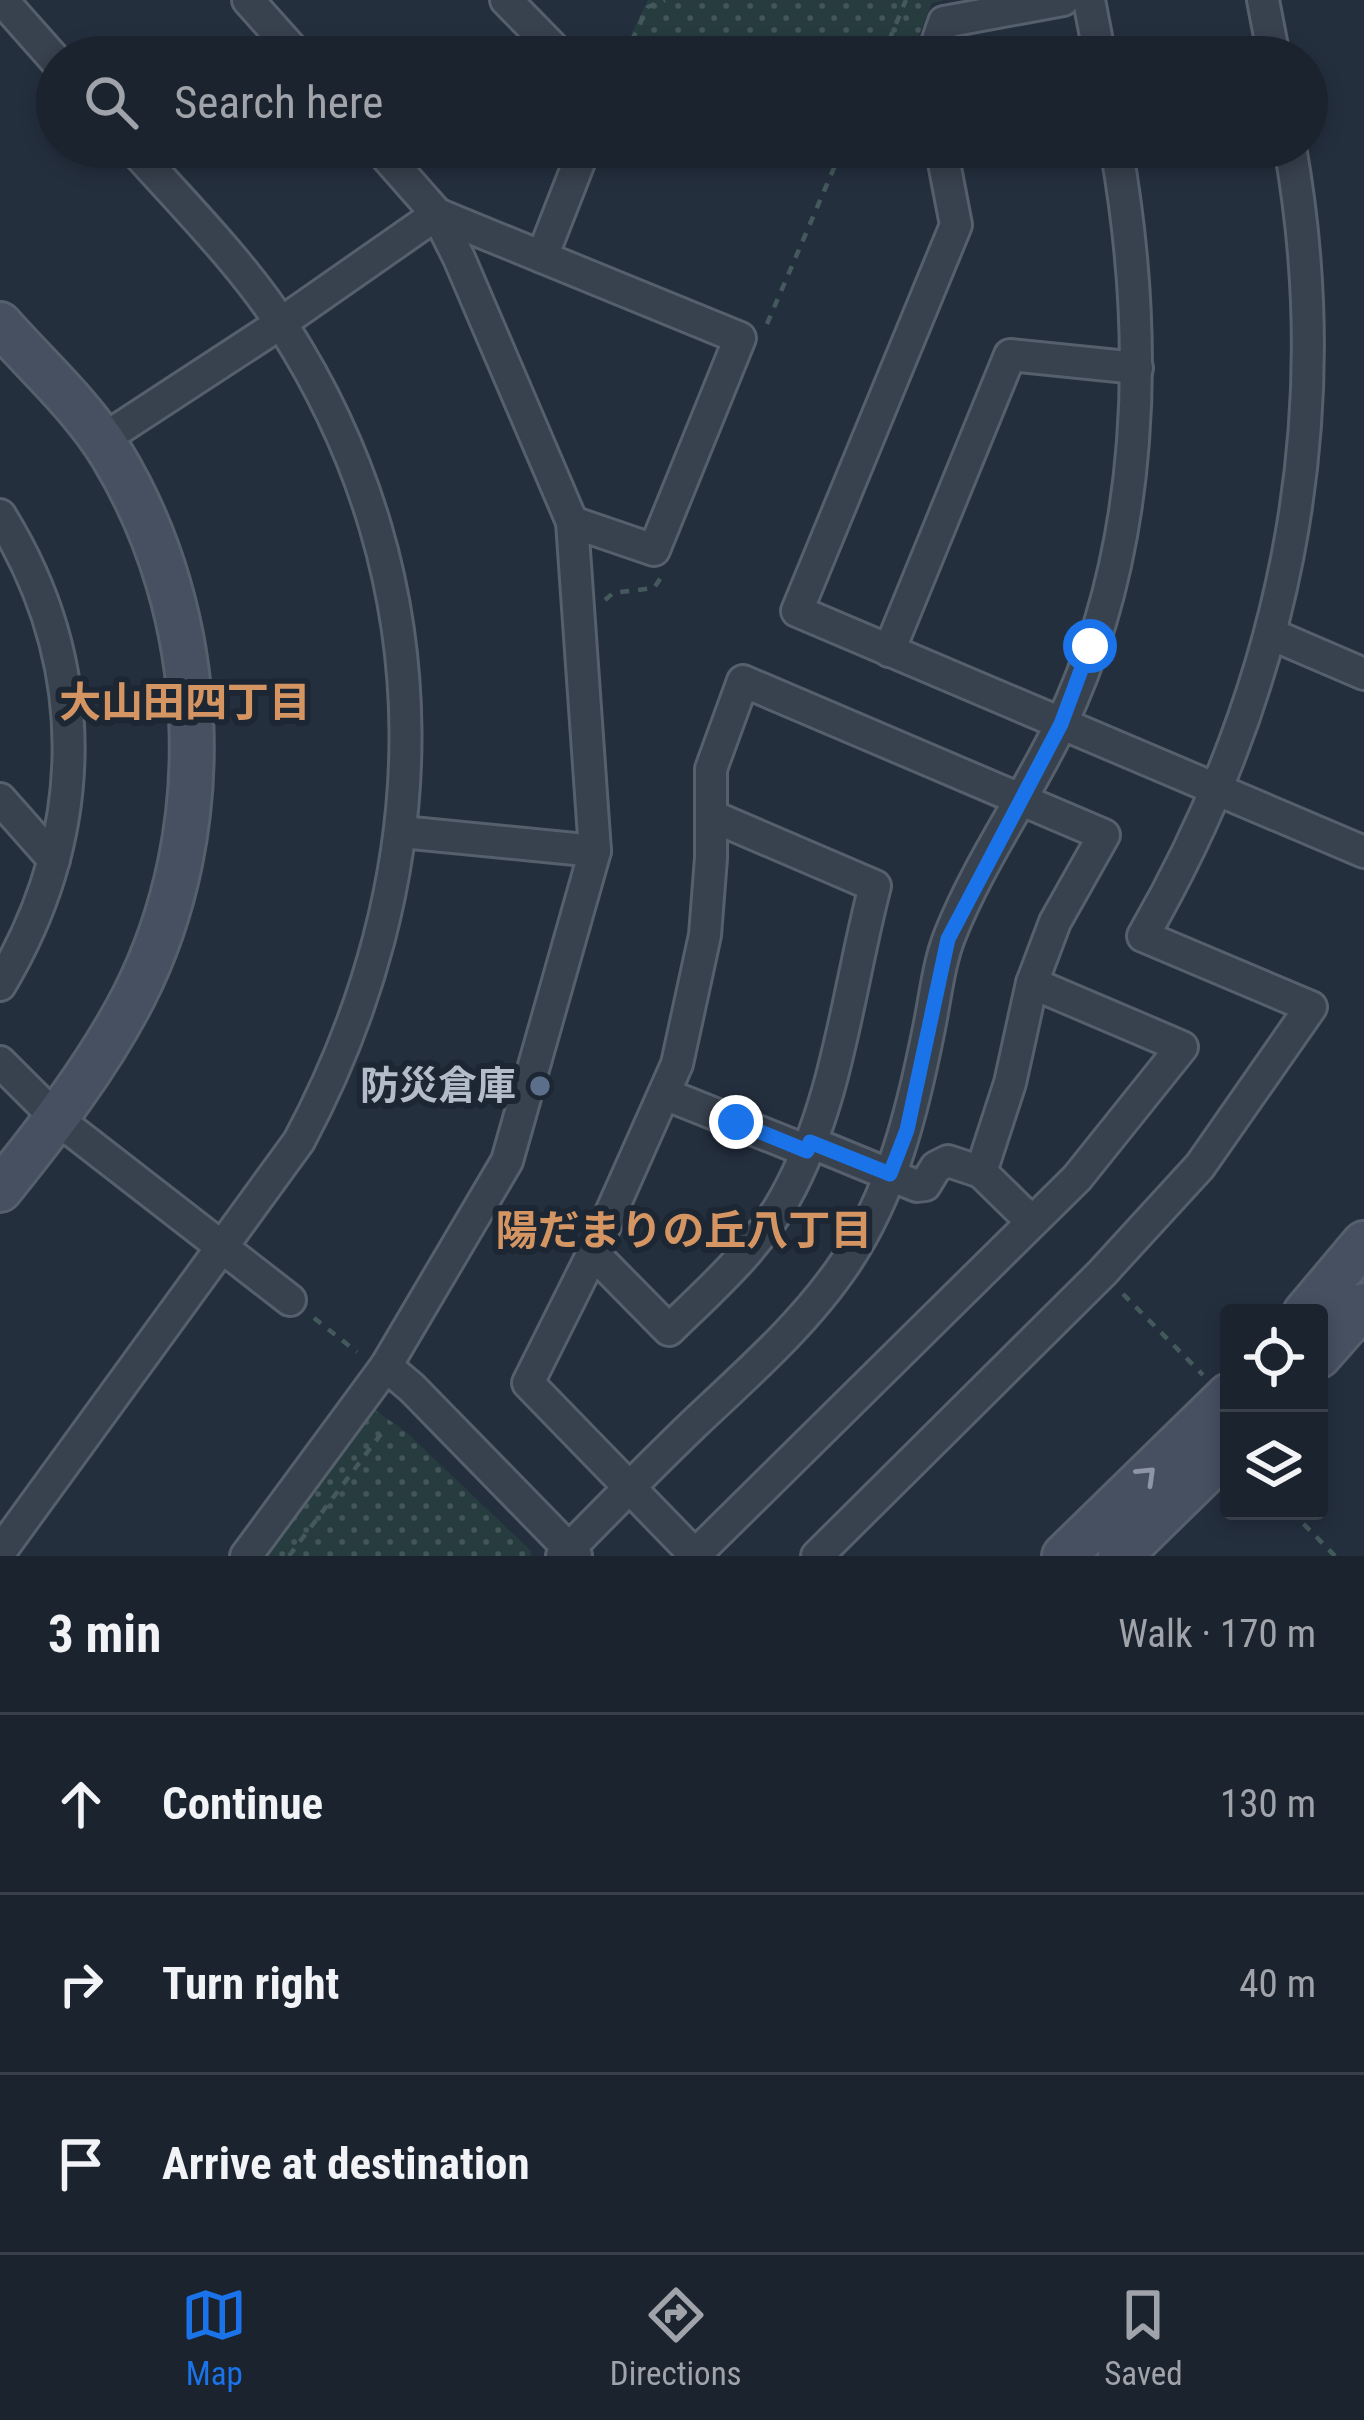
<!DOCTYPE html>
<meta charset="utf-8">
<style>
:root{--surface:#1b232e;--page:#242b36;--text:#f1f3f6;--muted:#a0a4aa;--line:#39404a;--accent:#1a73e8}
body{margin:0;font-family:"Roboto Condensed","Noto Sans JP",sans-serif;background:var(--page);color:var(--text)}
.controls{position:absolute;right:36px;bottom:36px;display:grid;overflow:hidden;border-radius:12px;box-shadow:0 6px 18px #0003}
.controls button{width:108px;height:108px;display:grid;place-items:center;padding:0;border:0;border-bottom:3px solid var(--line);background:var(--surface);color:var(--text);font:60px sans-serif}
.stop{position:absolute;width:36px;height:36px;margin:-27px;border:9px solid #1a73e8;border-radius:50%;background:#fff}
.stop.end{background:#1a73e8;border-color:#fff;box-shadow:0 3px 12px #0008}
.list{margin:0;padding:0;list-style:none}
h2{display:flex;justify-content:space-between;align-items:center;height:156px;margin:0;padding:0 48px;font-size:51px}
h2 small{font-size:39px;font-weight:400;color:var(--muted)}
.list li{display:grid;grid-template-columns:78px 1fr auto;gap:36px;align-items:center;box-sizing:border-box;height:180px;padding:0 48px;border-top:3px solid var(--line)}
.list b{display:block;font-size:45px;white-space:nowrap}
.list em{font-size:39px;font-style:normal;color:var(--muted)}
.icon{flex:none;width:66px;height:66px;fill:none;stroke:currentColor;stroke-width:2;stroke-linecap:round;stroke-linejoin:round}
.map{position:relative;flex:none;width:1364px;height:1556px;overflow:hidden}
.search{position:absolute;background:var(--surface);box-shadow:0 6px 18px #0003;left:36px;right:36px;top:36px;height:132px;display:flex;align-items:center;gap:30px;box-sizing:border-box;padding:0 42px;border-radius:66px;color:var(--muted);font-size:45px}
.sheet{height:696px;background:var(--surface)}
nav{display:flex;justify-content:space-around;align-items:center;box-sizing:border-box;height:168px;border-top:3px solid var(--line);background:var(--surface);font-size:33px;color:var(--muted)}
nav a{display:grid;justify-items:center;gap:6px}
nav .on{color:var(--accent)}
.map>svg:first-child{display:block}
.grass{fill:url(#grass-dots)}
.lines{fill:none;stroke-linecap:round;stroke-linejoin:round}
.street-casing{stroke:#565f6c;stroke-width:36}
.secondary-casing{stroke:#565f6c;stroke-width:48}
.path{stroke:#44595c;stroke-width:4.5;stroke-dasharray:9 9;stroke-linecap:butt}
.street{stroke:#38414e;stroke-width:30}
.secondary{stroke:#465061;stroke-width:42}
.oneway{stroke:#8e96a5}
.route{stroke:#1a73e8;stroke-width:15}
.service-dot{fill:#5c6f8a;stroke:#1d2633;stroke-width:4.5}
.labels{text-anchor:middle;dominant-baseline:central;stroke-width:12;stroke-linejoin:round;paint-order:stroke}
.poi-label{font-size:39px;font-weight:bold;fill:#b4bcc9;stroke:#1d2633;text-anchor:end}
.neighbourhood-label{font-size:42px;font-weight:bold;fill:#d59563;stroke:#1d2633}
</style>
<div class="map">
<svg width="1364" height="1556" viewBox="0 0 1364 1556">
<defs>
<pattern id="grass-dots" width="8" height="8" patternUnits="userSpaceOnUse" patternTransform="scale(3)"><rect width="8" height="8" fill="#263c3f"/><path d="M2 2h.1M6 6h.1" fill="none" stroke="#435659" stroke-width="1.8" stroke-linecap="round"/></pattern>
</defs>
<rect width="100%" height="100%" fill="#242f3e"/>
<g class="grass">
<polygon points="648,0 945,0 932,3 910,57 668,57 628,41"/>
<polygon points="373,1409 405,1431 531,1551 531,1556 263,1556"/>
</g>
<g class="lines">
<defs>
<g id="street">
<polyline points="2,0 57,62"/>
<polyline points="248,0 299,57"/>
<polyline points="506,0 562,57"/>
<polyline points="1089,0 1100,57"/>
<polyline points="1263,0 1274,57"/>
<polyline points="932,57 944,22 1063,0"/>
<polyline points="941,147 956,225 797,611 1364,852"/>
<polyline points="437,214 740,338 654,550 572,522"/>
<polyline points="542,257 585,147"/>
<polyline points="102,440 281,323 437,214"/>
<path d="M0 515C93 665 90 834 0 985"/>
<polyline points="1271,634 1364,674"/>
<polyline points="889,651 1010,355 1137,368"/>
<polygon points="743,681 1104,835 1055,922 1032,983 1182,1047 1077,1178 695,1555 528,1383 593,1253 677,1064 705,935 711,858 711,769"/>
<polyline points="0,799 54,860"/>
<polyline points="402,832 595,851"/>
<polyline points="1032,983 1010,1083 981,1172 1032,1222"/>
<polyline points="0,1062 57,1119 290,1300"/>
<polyline points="665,1094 807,1151"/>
<polyline points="810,1142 917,1186 925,1185 936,1167 948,1161 981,1172"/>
<path d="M593 1253 669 1330C711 1289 756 1250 785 1198 838 1103 848 989 875 886L712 816"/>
<polyline points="386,1366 412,1388 576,1556"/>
<path d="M0 1552 299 1141C439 879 448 584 284 328 242 263 184 205 132 147"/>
<polyline points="246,1556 386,1366 507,1161 595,851 572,522 459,258 437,214 378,147"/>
<path d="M562 1556C606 1511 651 1465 697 1421 749 1372 806 1322 846 1262 892 1193 912 1113 928 1033 935 1001 938 965 950 935 979 862 1026 797 1060 726 1146 548 1150 338 1116 147"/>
<path d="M817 1556 1102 1273 1200 1166 1311 1007 1143 936C1283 693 1340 426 1290 147"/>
</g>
<g id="secondary">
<path d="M0 324C37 366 83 407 112 455 209 615 219 828 134 996 98 1066 49 1129 0 1190"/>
<polyline points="1305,1313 1364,1243"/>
<polyline points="1319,1356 1364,1305"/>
<polyline points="1064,1556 1229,1395"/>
<polyline points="1120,1556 1229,1449"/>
</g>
</defs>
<use href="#street" class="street-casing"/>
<use href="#secondary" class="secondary-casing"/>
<g class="path">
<polyline points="624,57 648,7 665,0"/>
<polyline points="882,57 906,0"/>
<polyline points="767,324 843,147"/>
<polyline points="605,600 613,593 654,588 662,576"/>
<polyline points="1123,1294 1203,1375"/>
<polyline points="314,1318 357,1352"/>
<polyline points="1291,1511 1335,1556"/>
<polyline points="289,1556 381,1434"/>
</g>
<use href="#street" class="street"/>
<use href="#secondary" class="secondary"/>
</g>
<defs><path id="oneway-chevron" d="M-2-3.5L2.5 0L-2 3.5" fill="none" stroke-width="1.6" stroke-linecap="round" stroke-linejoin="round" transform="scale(3)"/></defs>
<use class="oneway" href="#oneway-chevron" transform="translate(1147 1475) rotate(-44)"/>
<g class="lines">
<polyline class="route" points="736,1122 807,1151 810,1142 890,1174 907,1130 948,939 1061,724 1090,646"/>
</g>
<circle class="service-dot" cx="540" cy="1086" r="12"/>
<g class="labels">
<g class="poi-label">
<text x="516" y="1086">防災倉庫</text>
</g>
<g class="neighbourhood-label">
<text x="185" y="702">大山田四丁目</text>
<text x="684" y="1230">陽だまりの丘八丁目</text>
</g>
</g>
</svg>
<div class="controls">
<button><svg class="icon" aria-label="locate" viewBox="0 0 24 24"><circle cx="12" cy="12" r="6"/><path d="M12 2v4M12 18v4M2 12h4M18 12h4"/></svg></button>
<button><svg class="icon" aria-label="layers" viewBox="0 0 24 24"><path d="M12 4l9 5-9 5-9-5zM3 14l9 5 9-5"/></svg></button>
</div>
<div class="stop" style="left:1090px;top:646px"></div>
<div class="stop end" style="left:736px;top:1122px"></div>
<div class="search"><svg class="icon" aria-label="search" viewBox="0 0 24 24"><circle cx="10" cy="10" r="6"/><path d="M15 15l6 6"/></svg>Search here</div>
</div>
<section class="sheet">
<h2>3 min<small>Walk · 170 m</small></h2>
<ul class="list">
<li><svg class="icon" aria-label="ahead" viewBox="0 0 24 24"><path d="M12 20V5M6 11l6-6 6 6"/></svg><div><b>Continue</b></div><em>130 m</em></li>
<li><svg class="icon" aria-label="right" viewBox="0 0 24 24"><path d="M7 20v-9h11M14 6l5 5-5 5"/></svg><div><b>Turn right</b></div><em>40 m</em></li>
<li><svg class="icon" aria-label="arrive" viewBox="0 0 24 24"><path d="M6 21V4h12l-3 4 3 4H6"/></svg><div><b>Arrive at destination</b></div></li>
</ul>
</section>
<nav>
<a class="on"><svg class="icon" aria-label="map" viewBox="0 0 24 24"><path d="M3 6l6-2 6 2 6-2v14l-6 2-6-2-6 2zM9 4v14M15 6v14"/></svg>Map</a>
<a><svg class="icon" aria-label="directions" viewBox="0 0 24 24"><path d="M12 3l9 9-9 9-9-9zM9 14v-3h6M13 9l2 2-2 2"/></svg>Directions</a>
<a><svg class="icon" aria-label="saved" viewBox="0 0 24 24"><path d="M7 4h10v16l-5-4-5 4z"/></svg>Saved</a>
</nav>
